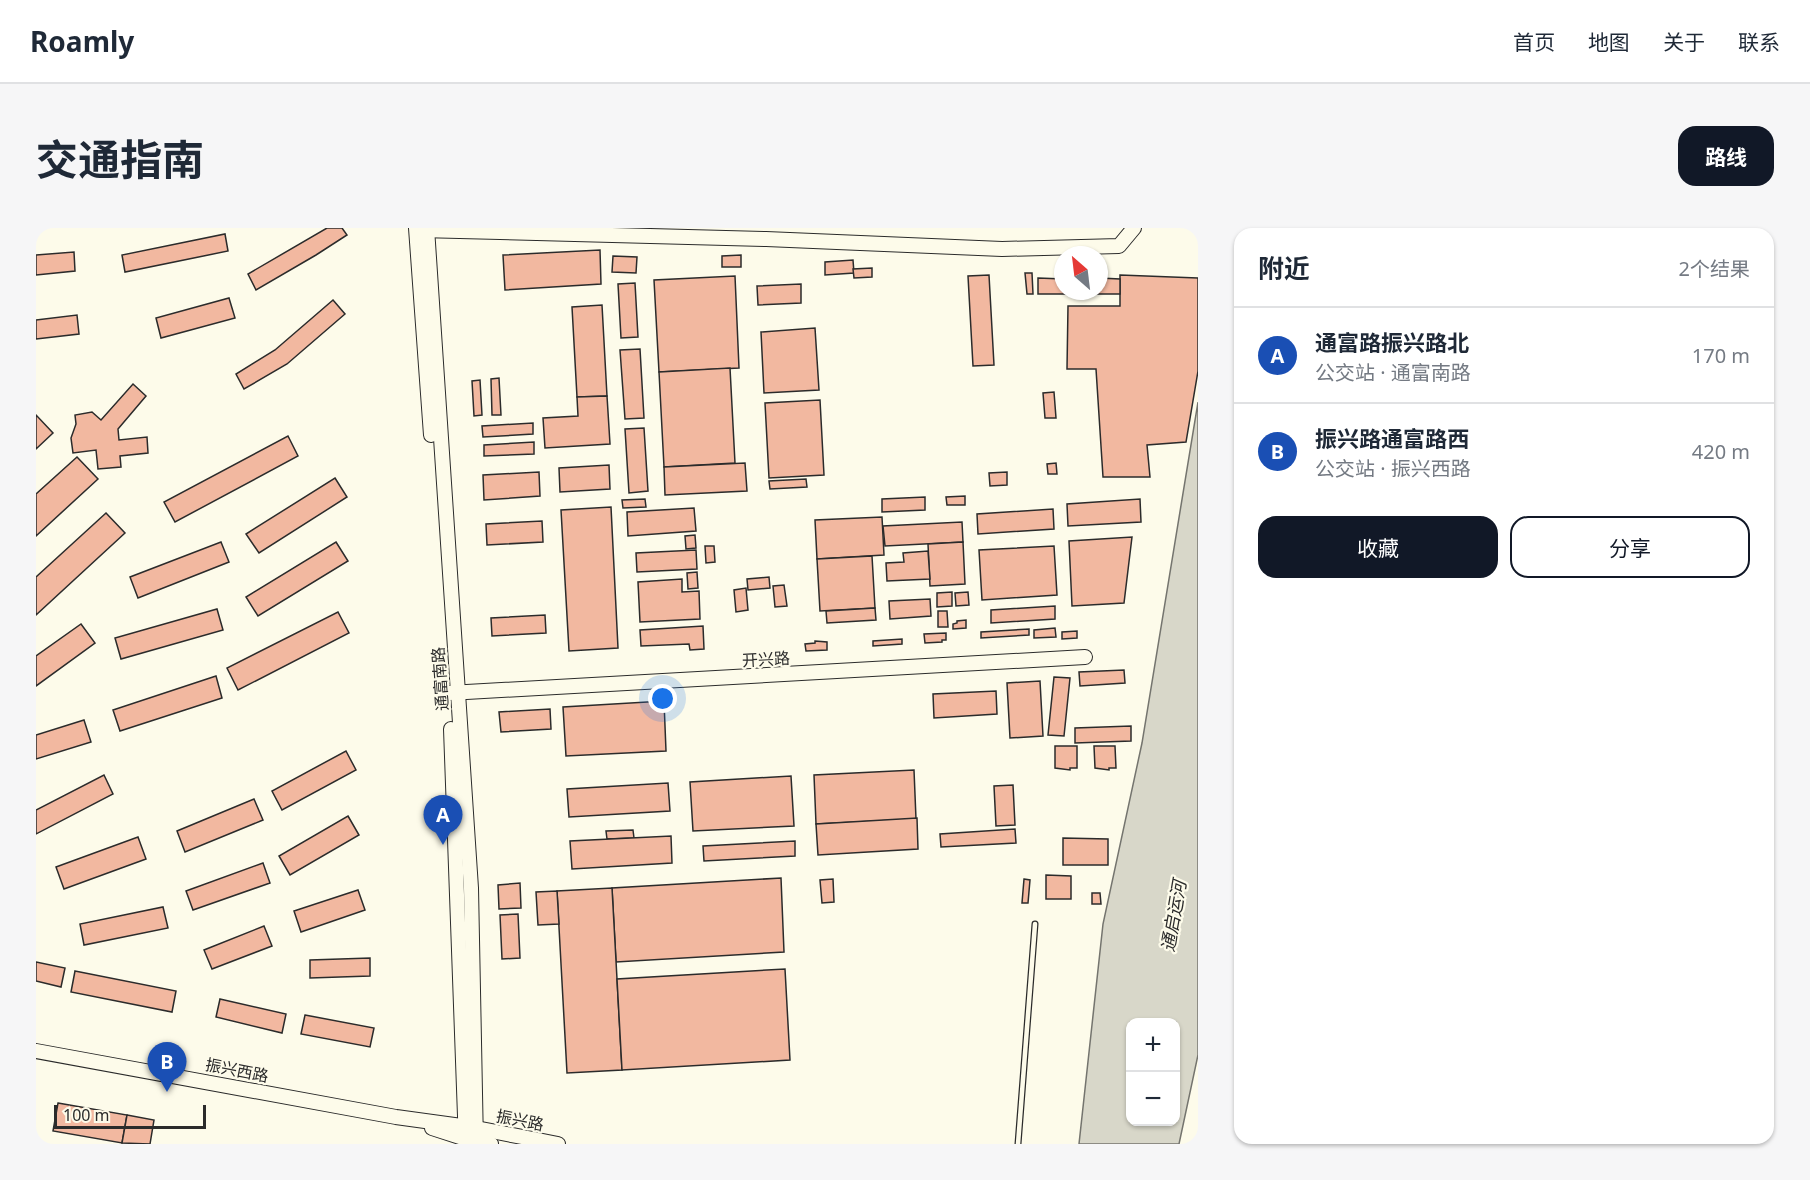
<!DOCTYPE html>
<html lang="zh">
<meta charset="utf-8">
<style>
:root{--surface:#fff;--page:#f6f6f7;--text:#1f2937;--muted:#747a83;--line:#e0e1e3;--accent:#111827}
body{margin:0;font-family:"Noto Sans","Noto Sans SC",sans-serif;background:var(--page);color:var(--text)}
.controls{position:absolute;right:18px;bottom:18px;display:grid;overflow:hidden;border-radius:12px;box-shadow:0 2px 4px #0004}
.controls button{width:54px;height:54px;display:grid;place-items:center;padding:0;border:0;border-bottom:2px solid var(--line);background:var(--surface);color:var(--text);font:30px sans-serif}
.compass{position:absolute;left:1018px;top:18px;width:54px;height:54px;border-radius:50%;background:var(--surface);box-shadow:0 2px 4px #0004;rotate:332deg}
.scale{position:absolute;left:18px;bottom:15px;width:152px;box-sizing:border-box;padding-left:6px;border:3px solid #2b2b2b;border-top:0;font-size:16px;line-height:21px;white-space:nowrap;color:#2b2b2b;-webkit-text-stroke:4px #fdfbea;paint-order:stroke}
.you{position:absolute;left:627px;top:471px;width:21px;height:21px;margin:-15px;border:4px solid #fff;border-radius:50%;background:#1a73e8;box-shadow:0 0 0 9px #1a73e833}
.badge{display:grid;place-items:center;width:39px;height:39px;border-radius:50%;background:var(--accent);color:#fff;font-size:20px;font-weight:700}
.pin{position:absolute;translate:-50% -50px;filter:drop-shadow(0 2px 3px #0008)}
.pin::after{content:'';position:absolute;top:32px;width:21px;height:18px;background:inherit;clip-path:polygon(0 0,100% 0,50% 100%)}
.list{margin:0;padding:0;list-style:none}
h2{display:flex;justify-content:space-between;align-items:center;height:78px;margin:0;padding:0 24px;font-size:26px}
h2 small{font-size:20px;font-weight:400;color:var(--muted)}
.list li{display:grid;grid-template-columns:39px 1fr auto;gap:18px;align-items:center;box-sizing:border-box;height:96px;padding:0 24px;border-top:2px solid var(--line)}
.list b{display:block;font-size:22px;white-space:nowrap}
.list p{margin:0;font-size:20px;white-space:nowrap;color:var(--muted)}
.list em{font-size:20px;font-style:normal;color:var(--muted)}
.actions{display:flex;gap:12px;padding:18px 24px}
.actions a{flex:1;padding:14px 0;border:2px solid var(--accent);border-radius:18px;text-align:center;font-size:21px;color:var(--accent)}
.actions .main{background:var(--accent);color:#fff}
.map{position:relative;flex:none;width:1162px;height:916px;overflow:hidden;border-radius:18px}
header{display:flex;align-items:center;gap:36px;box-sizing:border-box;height:84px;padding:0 30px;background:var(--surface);border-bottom:2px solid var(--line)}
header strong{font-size:28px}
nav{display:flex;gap:33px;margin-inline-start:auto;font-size:21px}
.intro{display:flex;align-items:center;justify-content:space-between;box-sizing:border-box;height:144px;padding:0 36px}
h1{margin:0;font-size:42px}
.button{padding:15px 27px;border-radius:18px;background:var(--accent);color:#fff;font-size:21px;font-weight:700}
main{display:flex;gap:36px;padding:0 36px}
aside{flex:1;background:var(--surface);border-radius:18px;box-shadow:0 2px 4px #0004}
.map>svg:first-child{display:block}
.water{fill:#d8d7c9;stroke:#74746e;stroke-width:1.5;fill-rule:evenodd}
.building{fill:#f2b8a0;stroke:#2b2b2b;stroke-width:1.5}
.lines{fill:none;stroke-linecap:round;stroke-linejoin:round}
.lane-casing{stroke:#2b2b2b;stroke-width:7}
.secondary-casing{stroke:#2b2b2b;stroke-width:16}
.lane{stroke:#fdfbea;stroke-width:4.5}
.secondary{stroke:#fdfbea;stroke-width:14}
.labels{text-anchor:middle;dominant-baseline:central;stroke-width:4.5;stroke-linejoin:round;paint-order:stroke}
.street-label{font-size:16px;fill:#2b2b2b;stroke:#fdfbea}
.water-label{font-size:18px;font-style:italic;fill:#2b2b2b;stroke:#fdfbea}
</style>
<header>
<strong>Roamly</strong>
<nav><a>首页</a><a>地图</a><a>关于</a><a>联系</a></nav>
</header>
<div class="intro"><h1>交通指南</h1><a class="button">路线</a></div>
<main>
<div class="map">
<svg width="1162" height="916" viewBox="0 0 1162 916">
<rect width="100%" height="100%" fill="#fdfbea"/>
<path class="water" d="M1162 174V827L1143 916H1043L1067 696 1106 515ZM1094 794H1140V894H1094Z"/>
<g class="building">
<polygon points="291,0 306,0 311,7 280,27 220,62 212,46"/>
<polygon points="189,6 192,23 89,44 86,27"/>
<polygon points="564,22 565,56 469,62 467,27"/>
<polygon points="38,24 39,43 0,47 0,27"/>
<polygon points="705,27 705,39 686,39 686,28"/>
<polygon points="577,28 601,29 600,45 576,44"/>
<polygon points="817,32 818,45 789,47 789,34"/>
<polygon points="836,40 836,49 818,50 817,41"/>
<polygon points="989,45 996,45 997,66 991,66"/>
<polygon points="953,47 958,137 937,138 932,48"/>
<polygon points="1084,47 1162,50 1162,143 1150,214 1111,217 1114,249 1067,249 1060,141 1031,141 1032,78 1084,78"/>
<polygon points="699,48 703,140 623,144 618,52"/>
<polygon points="1002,50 1027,51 1027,63 1033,63 1033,66 1002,66"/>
<polygon points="1063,50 1084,51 1084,66 1039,66 1039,63 1063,63"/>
<polygon points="599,55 602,109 585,110 582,56"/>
<polygon points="765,56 765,75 722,77 721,58"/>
<polygon points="193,70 199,90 125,110 120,90"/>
<polygon points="297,72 309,86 251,136 208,161 200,146 239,122"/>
<polygon points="566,77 571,168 541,169 536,79"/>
<polygon points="41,87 43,106 0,111 0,92"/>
<polygon points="779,100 783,162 728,165 725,104"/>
<polygon points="604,121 608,190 589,191 584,122"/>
<polygon points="694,140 699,235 628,239 623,144"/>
<polygon points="463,150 465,187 456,187 455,151"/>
<polygon points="444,152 446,187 438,188 436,153"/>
<polygon points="97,156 110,168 82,201 83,212 111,209 112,225 84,228 85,239 62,241 60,222 37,225 35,210 40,196 39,187 56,184 65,192"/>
<polygon points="1018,164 1020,190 1009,190 1007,165"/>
<polygon points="571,168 574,216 509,220 507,190 542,188 541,169"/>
<polygon points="784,172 788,247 733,250 729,175"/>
<polygon points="0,187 17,205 0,221"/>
<polygon points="497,195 497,206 447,209 446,198"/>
<polygon points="608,200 612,263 593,265 589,201"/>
<polygon points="252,208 262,228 139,294 128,274"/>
<polygon points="498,214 498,226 448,228 448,217"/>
<polygon points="41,229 62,251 0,308 0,266"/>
<polygon points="709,235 711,263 629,267 628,239"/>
<polygon points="1020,235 1021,246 1012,246 1011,236"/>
<polygon points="573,237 574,261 524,264 523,240"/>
<polygon points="503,244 504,268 448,272 447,247"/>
<polygon points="971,244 971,257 954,258 953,245"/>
<polygon points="299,250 311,269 223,325 210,306"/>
<polygon points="770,251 771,259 734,261 733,253"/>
<polygon points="929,268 929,277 911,277 910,269"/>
<polygon points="889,269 889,282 846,284 846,271"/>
<polygon points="609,271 610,279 587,280 586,272"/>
<polygon points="1104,271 1105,294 1032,298 1031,276"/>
<polygon points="575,279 582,420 533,423 525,282"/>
<polygon points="658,280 660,303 592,308 591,284"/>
<polygon points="1017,281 1018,301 942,306 941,286"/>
<polygon points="70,285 89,305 0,387 0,349"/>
<polygon points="846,289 848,327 781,331 779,292"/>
<polygon points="506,293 507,314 451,317 450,296"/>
<polygon points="926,294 927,314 849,318 847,298"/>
<polygon points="659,307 660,320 650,321 649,308"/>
<polygon points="1096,309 1088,375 1036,378 1033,313"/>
<polygon points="185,314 193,334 102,370 94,349"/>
<polygon points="300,314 312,333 222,388 210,369"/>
<polygon points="927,314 929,356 894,358 892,316"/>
<polygon points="669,318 678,318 679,334 670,335"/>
<polygon points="1018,318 1021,367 946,372 943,322"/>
<polygon points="660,322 661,341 601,344 600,325"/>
<polygon points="892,323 894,351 851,353 850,335 868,334 867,325"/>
<polygon points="836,328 839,380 784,383 781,331"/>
<polygon points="661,344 662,360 652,361 651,345"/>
<polygon points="733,349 734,360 712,362 711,351"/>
<polygon points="646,351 646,364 663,363 664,391 604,394 602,354"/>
<polygon points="748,357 751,378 739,379 737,358"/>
<polygon points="710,360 712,382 700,384 698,362"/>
<polygon points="916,364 916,378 901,379 901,365"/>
<polygon points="932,364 933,377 920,378 919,365"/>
<polygon points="894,371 895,388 854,391 853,373"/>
<polygon points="1019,378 1019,391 955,395 955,382"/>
<polygon points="839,380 840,392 791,395 790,383"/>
<polygon points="181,381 187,402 85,431 79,410"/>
<polygon points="902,383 911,383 912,399 902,399"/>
<polygon points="302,384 313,405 202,462 191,440"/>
<polygon points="509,387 510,405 456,408 455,390"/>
<polygon points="930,392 930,400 917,401 917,396 921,395 921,393"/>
<polygon points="45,396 59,415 0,458 0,428"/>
<polygon points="667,398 668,421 654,422 653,416 605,418 604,402"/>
<polygon points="1019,400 1020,409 998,410 998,402"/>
<polygon points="993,401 993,407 945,410 945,404"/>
<polygon points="1041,403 1041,410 1026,411 1026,404"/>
<polygon points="910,405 910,412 906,412 906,414 889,415 888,406"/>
<polygon points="866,411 866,416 837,418 837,413"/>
<polygon points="779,413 791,414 791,422 770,423 769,416 779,415"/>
<polygon points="1088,442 1089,455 1044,458 1043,444"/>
<polygon points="180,448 186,470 84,503 77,482"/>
<polygon points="1018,449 1034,450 1028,508 1012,507"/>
<polygon points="1004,453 1007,508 974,510 971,455"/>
<polygon points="960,463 961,486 898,490 897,466"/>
<polygon points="628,473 630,523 530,528 527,479"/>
<polygon points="514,481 515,501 465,504 463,484"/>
<polygon points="48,492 55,514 0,531 0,507"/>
<polygon points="1095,498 1095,513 1039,515 1039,500"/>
<polygon points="1019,518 1041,518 1041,540 1034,540 1034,542 1019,540"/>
<polygon points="1058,518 1079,518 1080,540 1073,540 1073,542 1059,540"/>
<polygon points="310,523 320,542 246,582 236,563"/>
<polygon points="878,542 880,591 780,596 778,547"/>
<polygon points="68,547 77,566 0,606 0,582"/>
<polygon points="755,548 758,598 657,603 654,554"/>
<polygon points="632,555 634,583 533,589 531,561"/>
<polygon points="977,557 979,597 960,598 958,558"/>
<polygon points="218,571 227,592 149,624 141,603"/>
<polygon points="312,588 323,607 254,647 243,628"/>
<polygon points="881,590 882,621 782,627 780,596"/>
<polygon points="979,601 980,615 905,619 904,606"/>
<polygon points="597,602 598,610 571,611 570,603"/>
<polygon points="635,608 636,635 536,641 534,613"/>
<polygon points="102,609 110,631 28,661 20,639"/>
<polygon points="1027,610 1072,611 1072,637 1027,637"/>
<polygon points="759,613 759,628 668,633 667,618"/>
<polygon points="227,635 234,655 157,682 150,663"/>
<polygon points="1010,647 1035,648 1035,671 1010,671"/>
<polygon points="745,650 748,724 580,734 576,660"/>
<polygon points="797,651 798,674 786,675 784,652"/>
<polygon points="988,651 994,652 992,675 986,675"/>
<polygon points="484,655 485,680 463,681 462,657"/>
<polygon points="576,660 586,842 531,845 521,663"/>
<polygon points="322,662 329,682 265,704 258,683"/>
<polygon points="521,663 523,696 502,697 500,664"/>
<polygon points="1056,665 1064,665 1065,676 1056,676"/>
<polygon points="127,679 132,700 48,717 44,696"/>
<polygon points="482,686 484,730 466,731 464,687"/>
<polygon points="228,698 236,718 176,741 168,722"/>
<polygon points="334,730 334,748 274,750 274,732"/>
<polygon points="0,734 29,740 25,759 0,753"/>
<polygon points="749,741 754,832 586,842 581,751"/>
<polygon points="39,743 140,763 136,784 35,764"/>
<polygon points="184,771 250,786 246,805 180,789"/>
<polygon points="269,787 338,800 334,819 265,806"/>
<polygon points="22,875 91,887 86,915 17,903"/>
<polygon points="91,887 118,892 114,916 86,915"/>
</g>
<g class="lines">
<defs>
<polyline id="lane" points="982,916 999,696"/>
<g id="secondary">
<polyline points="380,0 395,207"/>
<polyline points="391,0 435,660 440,916"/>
<polyline points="383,2 730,11 966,21 1083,18 1098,0"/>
<polyline points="413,465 1049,429"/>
<polyline points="415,501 430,916"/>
<polyline points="0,823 360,889 440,900 522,916"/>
<polyline points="396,900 430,911 455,916"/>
</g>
</defs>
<use href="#lane" class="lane-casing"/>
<use href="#secondary" class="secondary-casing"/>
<use href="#lane" class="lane"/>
<use href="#secondary" class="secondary"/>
</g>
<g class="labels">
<g class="street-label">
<text transform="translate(730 431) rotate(-3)">开兴路</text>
<text transform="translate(404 451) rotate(-94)">通富南路</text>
<text transform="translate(201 842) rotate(11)">振兴西路</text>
<text transform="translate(484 892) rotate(11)">振兴路</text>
</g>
<g class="water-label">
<text transform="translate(1137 688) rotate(-80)">通启运河</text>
</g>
</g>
</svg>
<div class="controls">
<button>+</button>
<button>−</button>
</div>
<svg class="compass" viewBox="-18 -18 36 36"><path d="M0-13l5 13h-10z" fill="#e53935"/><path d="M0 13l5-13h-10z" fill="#747a83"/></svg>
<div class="scale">100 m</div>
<div class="you"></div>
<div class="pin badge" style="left:407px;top:617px;background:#1a4fb4">A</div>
<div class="pin badge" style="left:131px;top:864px;background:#1a4fb4">B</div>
</div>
<aside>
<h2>附近<small>2个结果</small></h2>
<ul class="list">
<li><span class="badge" style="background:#1a4fb4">A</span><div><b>通富路振兴路北</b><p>公交站 · 通富南路</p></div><em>170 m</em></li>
<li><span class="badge" style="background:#1a4fb4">B</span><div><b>振兴路通富路西</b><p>公交站 · 振兴西路</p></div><em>420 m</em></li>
</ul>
<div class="actions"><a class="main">收藏</a><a>分享</a></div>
</aside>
</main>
